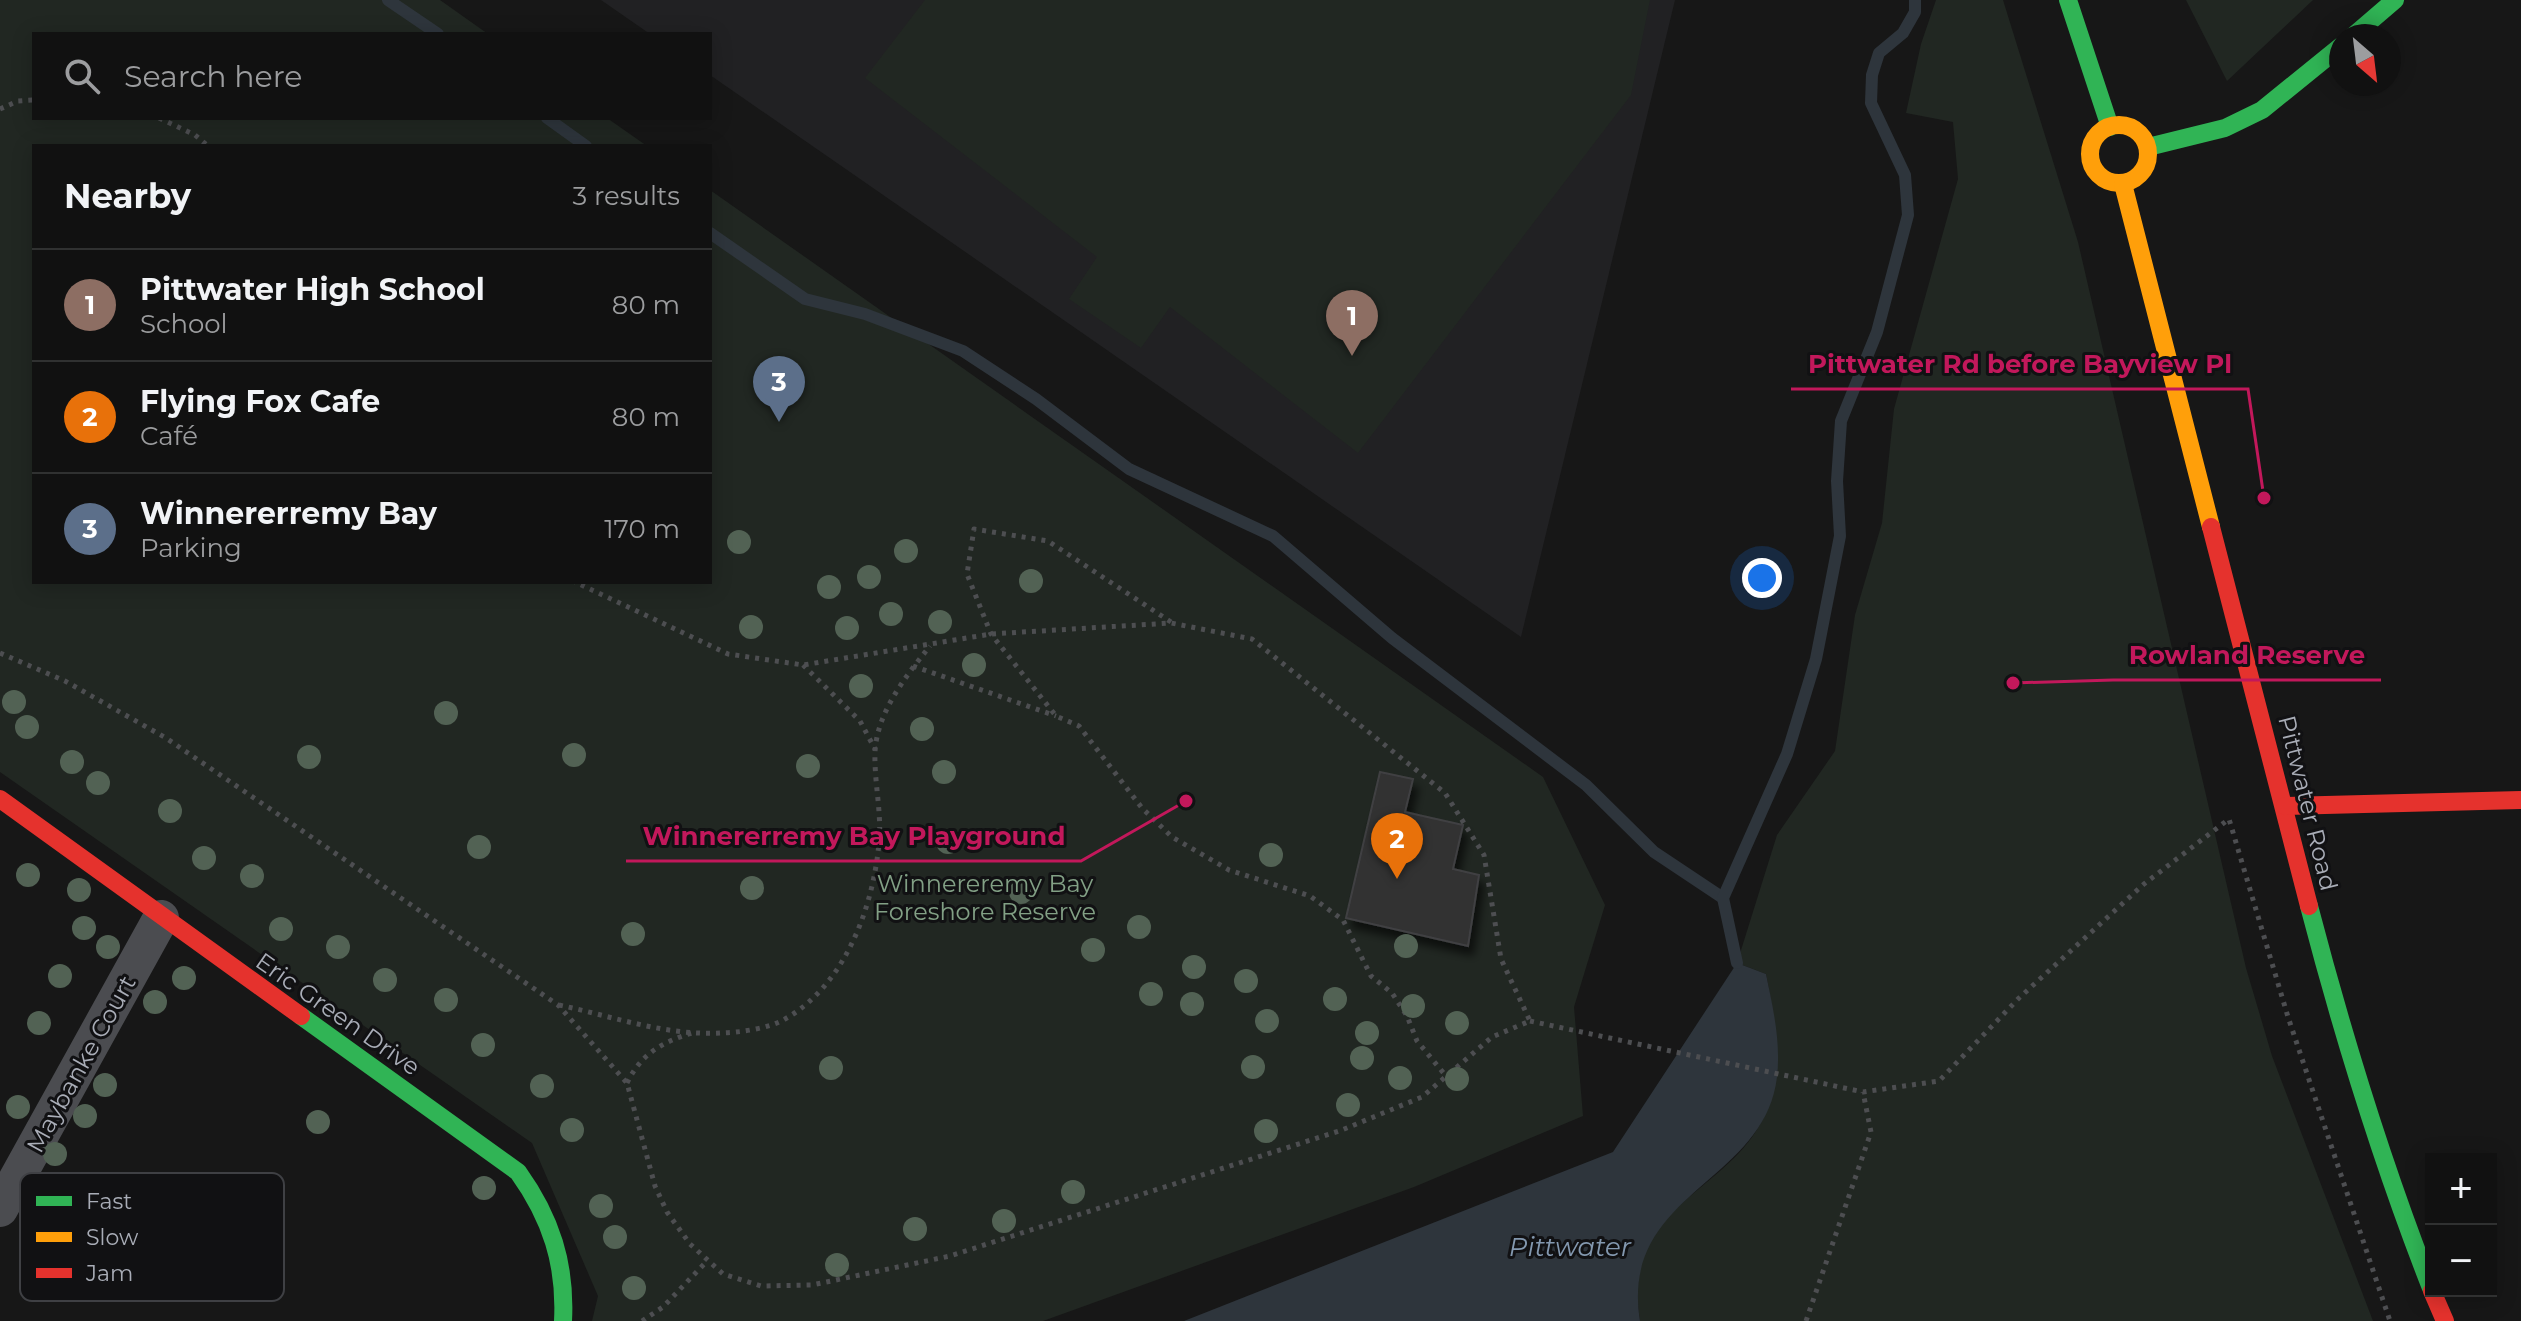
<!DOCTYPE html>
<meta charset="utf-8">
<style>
:root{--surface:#111;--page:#1a1a1a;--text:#f1f3f6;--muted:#9c9d9f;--line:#303131;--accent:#76787f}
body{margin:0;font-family:Montserrat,sans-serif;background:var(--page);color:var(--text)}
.controls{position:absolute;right:24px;bottom:24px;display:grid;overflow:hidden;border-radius:0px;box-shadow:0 4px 20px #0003}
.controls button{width:72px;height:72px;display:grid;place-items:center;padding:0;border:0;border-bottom:2px solid var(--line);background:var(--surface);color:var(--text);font:40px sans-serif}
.compass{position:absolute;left:2329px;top:24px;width:72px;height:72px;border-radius:50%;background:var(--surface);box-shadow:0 4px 20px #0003;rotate:152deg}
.you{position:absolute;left:1762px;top:578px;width:28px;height:28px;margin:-20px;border:6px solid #fff;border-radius:50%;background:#1a73e8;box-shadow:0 0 0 12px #1a73e833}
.badge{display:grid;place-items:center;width:52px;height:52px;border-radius:50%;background:var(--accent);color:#fff;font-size:26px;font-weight:700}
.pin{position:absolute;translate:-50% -66px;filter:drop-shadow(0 2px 4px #0008)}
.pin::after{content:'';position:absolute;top:42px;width:28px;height:24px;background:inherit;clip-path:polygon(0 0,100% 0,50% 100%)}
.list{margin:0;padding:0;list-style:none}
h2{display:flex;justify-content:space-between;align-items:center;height:104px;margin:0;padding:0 32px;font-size:34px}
h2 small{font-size:26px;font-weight:400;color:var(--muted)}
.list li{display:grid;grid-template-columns:52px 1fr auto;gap:24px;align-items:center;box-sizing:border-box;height:112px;padding:0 32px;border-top:2px solid var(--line)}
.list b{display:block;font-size:30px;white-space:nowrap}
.list p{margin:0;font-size:26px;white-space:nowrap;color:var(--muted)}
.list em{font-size:26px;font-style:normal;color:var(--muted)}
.icon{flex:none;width:44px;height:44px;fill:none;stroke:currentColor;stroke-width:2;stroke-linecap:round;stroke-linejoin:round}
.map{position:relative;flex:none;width:2521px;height:1321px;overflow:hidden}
.search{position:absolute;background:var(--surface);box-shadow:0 4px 20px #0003;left:32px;top:32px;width:680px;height:88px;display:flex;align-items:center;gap:20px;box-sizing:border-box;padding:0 28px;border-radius:0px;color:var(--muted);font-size:30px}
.panel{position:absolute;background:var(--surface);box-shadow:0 4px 20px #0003;left:32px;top:144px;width:680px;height:440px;border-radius:0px}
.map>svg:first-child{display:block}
.built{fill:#212123}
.green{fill:#212722}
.water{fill:#2e353c}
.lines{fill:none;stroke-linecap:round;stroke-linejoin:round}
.stream{stroke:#2e353c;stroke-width:12}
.building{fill:#313132;stroke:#404043;stroke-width:2;filter:url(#shadow)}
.path{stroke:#4d4e51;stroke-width:5;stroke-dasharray:4 6;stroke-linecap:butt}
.street{stroke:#4b4c50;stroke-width:36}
.fast{stroke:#30b455;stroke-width:18}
.slow{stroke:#ff9f0a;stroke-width:18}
.jam{stroke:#e5322d;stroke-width:18}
.tree{fill:#526254}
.labels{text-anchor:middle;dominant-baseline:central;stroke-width:6;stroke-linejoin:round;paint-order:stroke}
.street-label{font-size:24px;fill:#a9adb7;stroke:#111113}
.park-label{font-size:24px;fill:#82a085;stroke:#111113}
.water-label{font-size:26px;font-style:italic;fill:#8398af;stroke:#111113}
.key{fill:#111113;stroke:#3f4044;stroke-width:2}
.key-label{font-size:22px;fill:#a9adb7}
.leader{fill:none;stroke:#c2185b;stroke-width:3}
.callout-dot{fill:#c2185b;stroke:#111113;stroke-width:3}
.callout-label{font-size:26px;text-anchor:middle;font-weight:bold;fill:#c2185b;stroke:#111113;stroke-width:6;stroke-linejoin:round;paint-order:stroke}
</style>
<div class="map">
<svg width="2521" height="1321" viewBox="0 0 2521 1321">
<defs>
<filter id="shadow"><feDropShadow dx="5" dy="9" stdDeviation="4" flood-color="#0009"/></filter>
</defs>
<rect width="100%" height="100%" fill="#171717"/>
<polygon class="built" points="601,0 1675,0 1521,637 710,75 710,34 650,34"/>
<g class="green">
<polygon points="0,0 440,0 488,34 34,34 34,118 607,118 647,146 34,146 34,582 710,582 710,190 1543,777 1605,905 1574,1007 1583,1116 1414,1187 1043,1321 592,1321 598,1296 532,1143 0,772"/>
<polygon points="925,0 1650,0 1631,95 1358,453 1170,307 1141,348 1069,299 1097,257 865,78"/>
<path d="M1936 0H2003L2078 242 2246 968 2272 1056 2373 1321H1640C1620 1199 1736 1195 1768 1107 1782 1069 1774 1012 1766 974L1737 963 1777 835 1835 751 1855 615 1882 523 1894 409 1958 179 1953 122 1906 113 1921 44Z"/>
<polygon points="2186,0 2313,0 2227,81"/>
</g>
<path class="water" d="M1737 963 1766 974C1773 1008 1781 1042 1777 1077 1764 1185 1619 1192 1640 1321H1184L1613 1152Z"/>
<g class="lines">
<g class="stream">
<polyline points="388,0 438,34"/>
<polyline points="547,118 586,146"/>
<polyline points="710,233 805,299 865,314 963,351 1036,399 1129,469 1273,536 1392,638 1586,785 1654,852 1723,898"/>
<polyline points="1737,963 1723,898 1787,754 1816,659 1840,536 1837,481 1841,421 1877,332 1908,215 1905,175 1871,103 1872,75 1879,53 1903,33 1915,12 1915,0"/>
</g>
</g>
<polygon class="building" points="1380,772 1413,779 1405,812 1463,825 1453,869 1479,875 1468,946 1346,918"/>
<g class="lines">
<g class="path">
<polyline points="0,109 18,101 34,100"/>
<polyline points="159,118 195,135 208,146"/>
<polyline points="1171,622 1048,541 974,529 967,574 991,634 1056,716 1079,726 1142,808 1172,837 1229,870 1310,896 1343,920 1371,976 1392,993 1407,1016 1417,1041 1446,1076"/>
<polyline points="0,653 65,681 166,738 558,1005 627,1083 655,1186 667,1212 690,1244 723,1274 761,1286 812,1285 950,1256 1342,1130 1422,1097 1492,1037 1530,1021 1501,959 1484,855 1445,793 1252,639 1171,623 991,634 803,665 728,654 575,582"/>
<polyline points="803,665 860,721 875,749"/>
<polyline points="913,666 1056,716"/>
<path d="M559 1005C611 1016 666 1036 720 1033 738 1033 771 1028 785 1019 845 985 873 908 879 843 882 813 874 782 875 752 877 712 906 676 930 646"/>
<polyline points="1530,1021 1863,1092 1939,1081 2019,998 2144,884 2229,819 2288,1017 2390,1321"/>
<path d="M627 1083C641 1054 662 1042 692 1033"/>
<polyline points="642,1321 663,1307 707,1261"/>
<polyline points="1806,1321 1871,1132 1863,1092"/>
</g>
<polyline class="street" points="0,1209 161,918"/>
<g class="fast">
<polyline points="2068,0 2110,127"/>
<polyline points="2353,36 2395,0"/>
<polyline points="2148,147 2225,128 2262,110 2341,46"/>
<path d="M2309 906C2343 1036 2382 1163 2431 1288"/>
<path d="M301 1016 518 1172C551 1218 566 1264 563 1321"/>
</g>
<g class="slow">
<circle cx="2119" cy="154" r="29"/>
<polyline points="2123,184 2211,527"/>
</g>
<g class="jam">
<polyline points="2211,527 2309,906"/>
<polyline points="0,799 301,1016"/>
<polyline points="2285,806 2521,800"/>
<polyline points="2432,1291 2445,1321"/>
</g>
</g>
<g class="tree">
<circle cx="739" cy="542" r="12"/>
<circle cx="906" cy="551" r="12"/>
<circle cx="869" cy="577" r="12"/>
<circle cx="1031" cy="581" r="12"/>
<circle cx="829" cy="587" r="12"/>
<circle cx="891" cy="614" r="12"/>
<circle cx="940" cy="622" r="12"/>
<circle cx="751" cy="627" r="12"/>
<circle cx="847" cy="628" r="12"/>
<circle cx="974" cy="665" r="12"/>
<circle cx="861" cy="686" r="12"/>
<circle cx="14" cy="702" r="12"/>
<circle cx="446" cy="713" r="12"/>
<circle cx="27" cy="727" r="12"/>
<circle cx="922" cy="729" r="12"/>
<circle cx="574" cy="755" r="12"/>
<circle cx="309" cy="757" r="12"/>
<circle cx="72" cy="762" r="12"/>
<circle cx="808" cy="766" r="12"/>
<circle cx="944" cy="772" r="12"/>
<circle cx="98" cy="783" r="12"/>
<circle cx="170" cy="811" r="12"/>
<circle cx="948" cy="842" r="12"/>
<circle cx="479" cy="847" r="12"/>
<circle cx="1271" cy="855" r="12"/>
<circle cx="204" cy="858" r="12"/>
<circle cx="28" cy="875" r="12"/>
<circle cx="252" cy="876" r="12"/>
<circle cx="752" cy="888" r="12"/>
<circle cx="79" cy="890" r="12"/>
<circle cx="1021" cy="892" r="12"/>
<circle cx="1139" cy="927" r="12"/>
<circle cx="84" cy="928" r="12"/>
<circle cx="281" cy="929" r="12"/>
<circle cx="633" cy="934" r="12"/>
<circle cx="1406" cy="946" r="12"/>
<circle cx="108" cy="947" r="12"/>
<circle cx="338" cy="947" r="12"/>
<circle cx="1093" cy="950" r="12"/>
<circle cx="1194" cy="967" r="12"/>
<circle cx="60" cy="976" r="12"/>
<circle cx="184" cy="978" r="12"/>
<circle cx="385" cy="980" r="12"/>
<circle cx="1246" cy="981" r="12"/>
<circle cx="1151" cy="994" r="12"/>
<circle cx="1335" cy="999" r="12"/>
<circle cx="446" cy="1000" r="12"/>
<circle cx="155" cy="1002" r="12"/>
<circle cx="1192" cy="1004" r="12"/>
<circle cx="1413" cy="1006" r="12"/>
<circle cx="1267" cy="1021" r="12"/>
<circle cx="39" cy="1023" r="12"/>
<circle cx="1457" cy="1023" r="12"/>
<circle cx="1367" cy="1033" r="12"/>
<circle cx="483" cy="1045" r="12"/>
<circle cx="1362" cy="1058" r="12"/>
<circle cx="1253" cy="1067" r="12"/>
<circle cx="831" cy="1068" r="12"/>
<circle cx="1400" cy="1078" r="12"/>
<circle cx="1457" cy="1079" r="12"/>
<circle cx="105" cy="1085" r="12"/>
<circle cx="542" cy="1086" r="12"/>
<circle cx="1348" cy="1105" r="12"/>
<circle cx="18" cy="1107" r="12"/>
<circle cx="85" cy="1116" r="12"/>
<circle cx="318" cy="1122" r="12"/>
<circle cx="572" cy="1130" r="12"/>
<circle cx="1266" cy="1131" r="12"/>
<circle cx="55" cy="1154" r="12"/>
<circle cx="484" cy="1188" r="12"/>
<circle cx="1073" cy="1192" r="12"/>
<circle cx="601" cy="1206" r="12"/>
<circle cx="1004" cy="1221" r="12"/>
<circle cx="915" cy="1229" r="12"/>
<circle cx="615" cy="1237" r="12"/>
<circle cx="837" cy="1265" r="12"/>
<circle cx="634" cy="1288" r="12"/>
</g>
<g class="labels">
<g class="street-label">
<text transform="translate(2308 803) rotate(76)">Pittwater Road</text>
<text transform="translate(338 1014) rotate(35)">Eric Green Drive</text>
<text transform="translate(81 1064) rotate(-61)">Maybanke Court</text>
</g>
<g class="park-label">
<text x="985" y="883">Winnereremy Bay<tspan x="985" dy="28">Foreshore Reserve</tspan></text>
</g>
<g class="water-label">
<text x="1570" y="1247">Pittwater</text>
</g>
</g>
<rect x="20" y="1173" width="264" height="128" rx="12" class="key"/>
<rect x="36" y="1196" width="36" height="10" fill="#30b455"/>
<rect x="36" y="1232" width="36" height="10" fill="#ff9f0a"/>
<rect x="36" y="1268" width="36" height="10" fill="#e5322d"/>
<g class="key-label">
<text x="86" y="1209">Fast</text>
<text x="86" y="1245">Slow</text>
<text x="86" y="1281">Jam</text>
</g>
<path class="leader" d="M2264 498L2248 389H1791M2013 683L2113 680H2381M1186 801L1081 861H626"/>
<g class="callout-dot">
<circle cx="2264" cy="498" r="8"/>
<circle cx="2013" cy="683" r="8"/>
<circle cx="1186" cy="801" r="8"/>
</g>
<g class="callout-label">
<text x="2020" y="373">Pittwater Rd before Bayview Pl</text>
<text x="2247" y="664">Rowland Reserve</text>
<text x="854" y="845">Winnererremy Bay Playground</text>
</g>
</svg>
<div class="controls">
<button>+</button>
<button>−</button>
</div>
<svg class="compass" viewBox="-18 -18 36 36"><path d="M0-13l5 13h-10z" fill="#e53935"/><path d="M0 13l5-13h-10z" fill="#9c9d9f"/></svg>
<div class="you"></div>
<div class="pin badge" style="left:1352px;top:356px;background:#8d6e63">1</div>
<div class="pin badge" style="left:1397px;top:879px;background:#e8710a">2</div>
<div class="pin badge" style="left:779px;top:422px;background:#5c6f8a">3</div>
<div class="search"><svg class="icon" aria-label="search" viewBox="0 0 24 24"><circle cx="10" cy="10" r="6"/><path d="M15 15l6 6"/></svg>Search here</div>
<section class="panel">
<h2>Nearby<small>3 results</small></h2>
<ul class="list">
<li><span class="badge" style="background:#8d6e63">1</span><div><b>Pittwater High School</b><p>School</p></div><em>80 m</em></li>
<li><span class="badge" style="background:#e8710a">2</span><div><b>Flying Fox Cafe</b><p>Café</p></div><em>80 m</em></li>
<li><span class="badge" style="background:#5c6f8a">3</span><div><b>Winnererremy Bay</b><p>Parking</p></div><em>170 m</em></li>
</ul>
</section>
</div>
